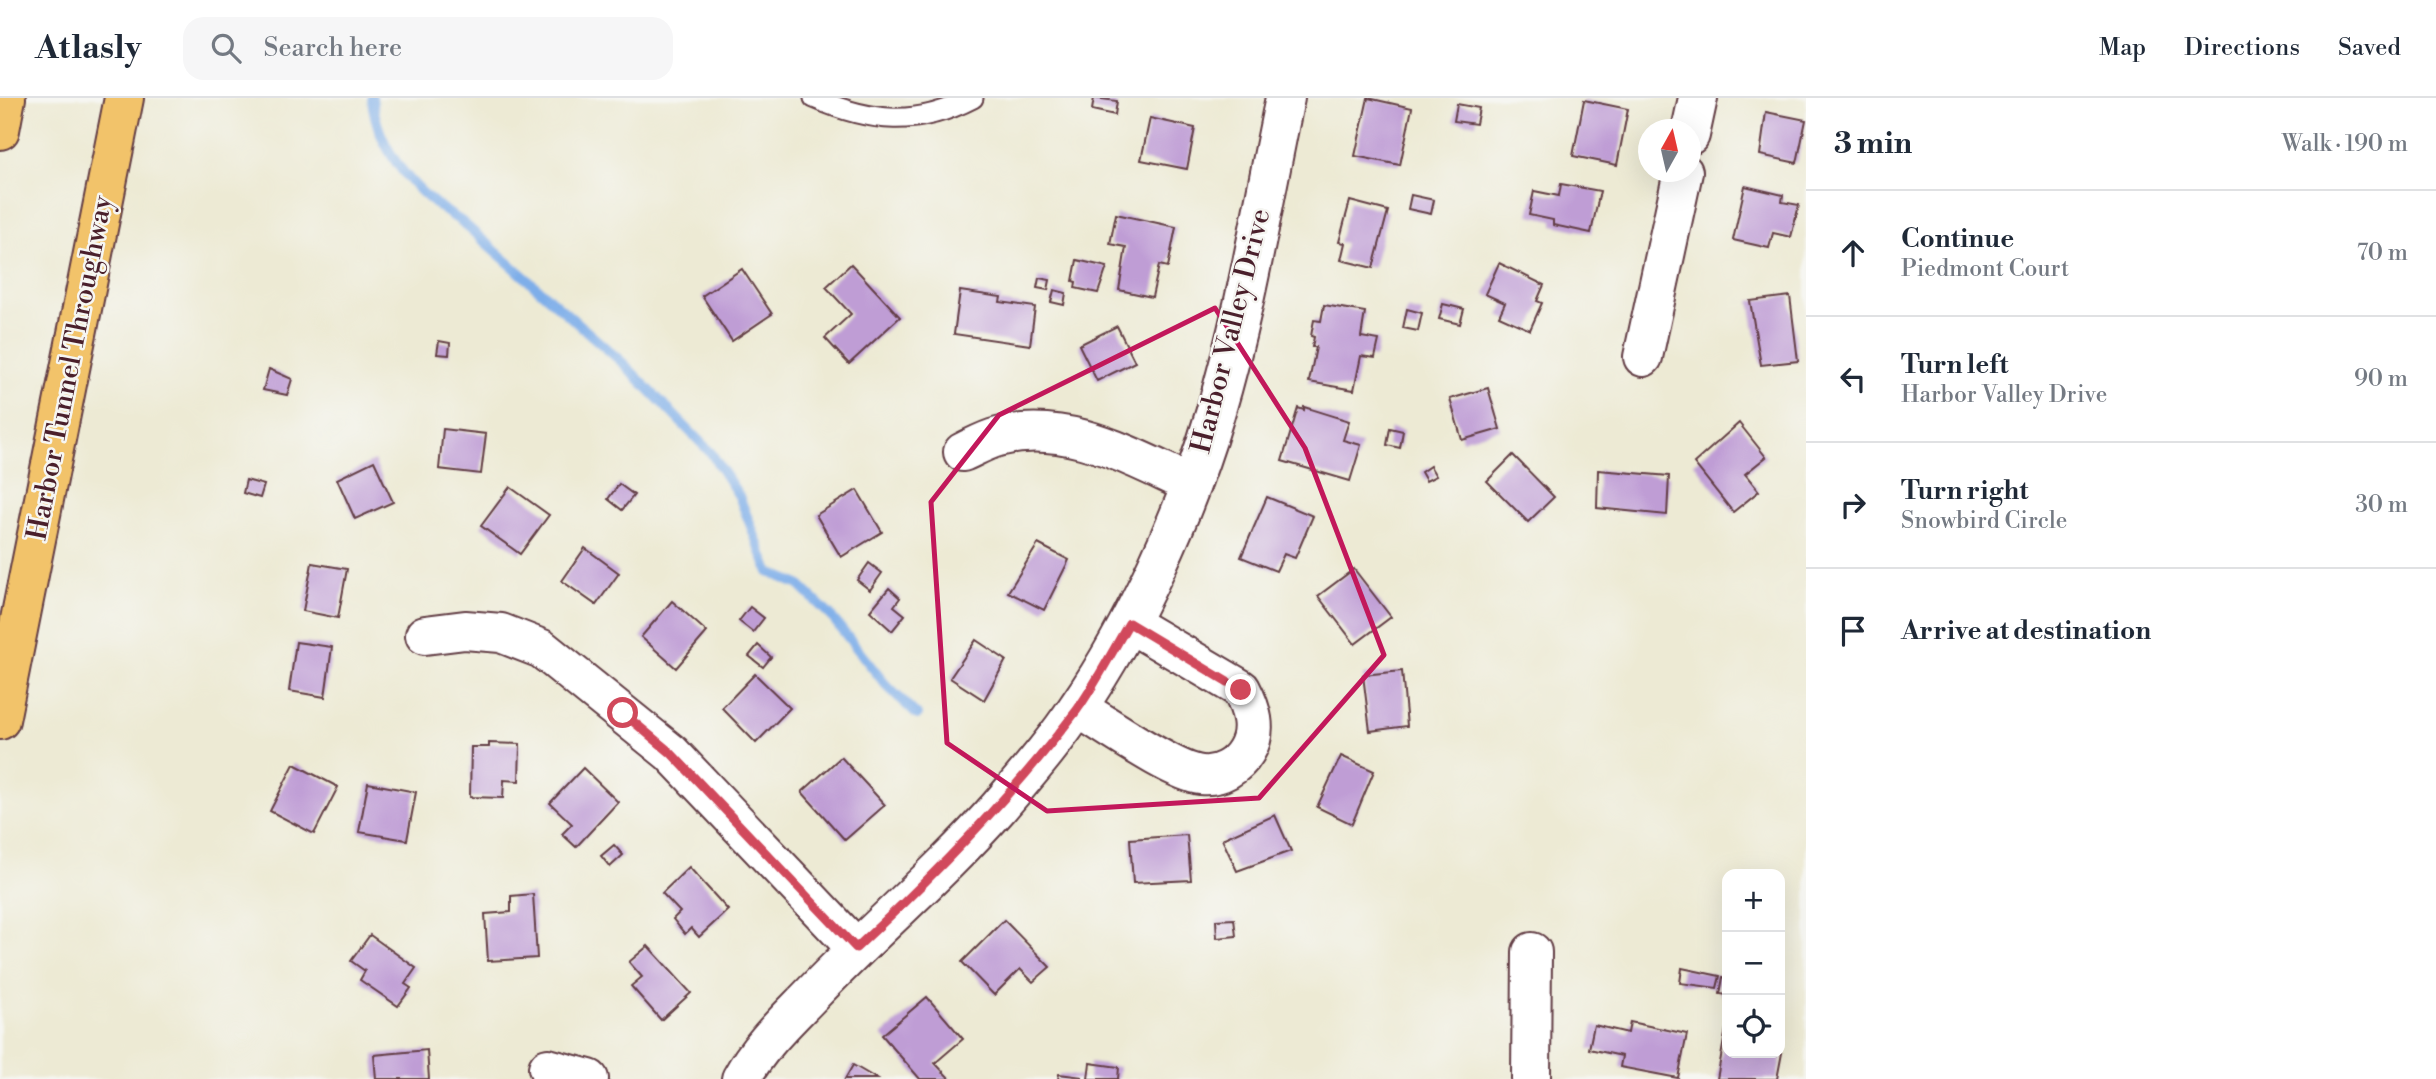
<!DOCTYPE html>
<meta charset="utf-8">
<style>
:root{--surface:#fff;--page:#f6f6f7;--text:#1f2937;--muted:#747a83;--line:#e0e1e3}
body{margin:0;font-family:"Libre Bodoni",serif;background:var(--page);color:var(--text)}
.controls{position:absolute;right:21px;bottom:21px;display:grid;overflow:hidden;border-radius:14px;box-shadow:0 7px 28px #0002}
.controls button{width:63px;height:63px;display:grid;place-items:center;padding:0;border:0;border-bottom:2px solid var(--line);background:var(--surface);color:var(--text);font:35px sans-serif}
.compass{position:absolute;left:1638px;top:21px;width:63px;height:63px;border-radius:50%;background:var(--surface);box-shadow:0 7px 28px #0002;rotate:8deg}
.stop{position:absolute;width:21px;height:21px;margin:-16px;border:5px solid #d1495b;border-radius:50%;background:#fff}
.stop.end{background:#d1495b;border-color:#fff;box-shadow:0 2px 7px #0008}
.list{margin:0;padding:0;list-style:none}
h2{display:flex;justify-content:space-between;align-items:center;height:91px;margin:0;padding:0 28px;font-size:30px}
h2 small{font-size:23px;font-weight:400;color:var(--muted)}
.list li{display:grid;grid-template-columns:46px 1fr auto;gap:21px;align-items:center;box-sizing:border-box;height:126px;padding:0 28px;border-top:2px solid var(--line)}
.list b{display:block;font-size:26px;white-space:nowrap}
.list p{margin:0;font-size:23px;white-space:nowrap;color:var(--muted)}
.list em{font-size:23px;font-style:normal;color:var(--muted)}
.icon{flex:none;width:38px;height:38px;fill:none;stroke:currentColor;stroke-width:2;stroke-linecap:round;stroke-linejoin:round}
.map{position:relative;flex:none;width:1806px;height:981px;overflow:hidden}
header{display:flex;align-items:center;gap:42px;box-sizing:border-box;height:98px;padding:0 35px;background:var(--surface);border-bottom:2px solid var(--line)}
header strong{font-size:33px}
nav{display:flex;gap:38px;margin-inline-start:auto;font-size:24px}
.search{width:490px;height:63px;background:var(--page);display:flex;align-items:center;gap:18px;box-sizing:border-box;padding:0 24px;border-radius:21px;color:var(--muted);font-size:26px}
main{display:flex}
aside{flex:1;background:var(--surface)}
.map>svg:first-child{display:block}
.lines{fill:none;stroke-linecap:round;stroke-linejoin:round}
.stream{stroke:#7eaee9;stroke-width:10}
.building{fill:#bf9dd5}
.service-casing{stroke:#623d44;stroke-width:23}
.minor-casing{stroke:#623d44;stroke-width:42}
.motorway-casing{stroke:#623d44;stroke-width:42}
.service{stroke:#fff;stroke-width:19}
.minor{stroke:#fff;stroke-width:38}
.motorway{stroke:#f2c36a;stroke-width:38}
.route{stroke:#d1495b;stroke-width:9}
.marked{fill:none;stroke:#c2185b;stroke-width:5;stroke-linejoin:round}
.labels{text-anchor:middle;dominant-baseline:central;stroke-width:5;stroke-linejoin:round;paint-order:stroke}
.street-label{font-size:28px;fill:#4a1f2b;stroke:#f6f6f2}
</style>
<header>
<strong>Atlasly</strong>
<div class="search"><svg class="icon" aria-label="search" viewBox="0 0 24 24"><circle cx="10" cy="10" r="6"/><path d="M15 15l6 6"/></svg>Search here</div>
<nav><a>Map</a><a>Directions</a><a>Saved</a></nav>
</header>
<main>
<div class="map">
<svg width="1806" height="981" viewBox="0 0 1806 981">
<rect width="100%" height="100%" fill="#f6f6f2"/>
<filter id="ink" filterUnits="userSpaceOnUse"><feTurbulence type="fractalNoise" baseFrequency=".0143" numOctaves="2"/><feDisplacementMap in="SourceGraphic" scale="14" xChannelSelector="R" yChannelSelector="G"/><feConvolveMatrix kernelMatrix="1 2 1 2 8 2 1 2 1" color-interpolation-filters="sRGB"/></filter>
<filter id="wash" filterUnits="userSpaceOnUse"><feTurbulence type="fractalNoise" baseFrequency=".00686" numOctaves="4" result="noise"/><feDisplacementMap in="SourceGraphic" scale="28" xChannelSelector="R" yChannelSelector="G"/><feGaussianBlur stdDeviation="1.57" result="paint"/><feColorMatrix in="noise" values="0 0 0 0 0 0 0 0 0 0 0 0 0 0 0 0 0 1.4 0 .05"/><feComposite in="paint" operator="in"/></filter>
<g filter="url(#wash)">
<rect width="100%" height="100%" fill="#edead4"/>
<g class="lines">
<path class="stream" d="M372 0C377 53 417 98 461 123L624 266 711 355 739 398 769 474 799 487 830 517 886 587 917 617"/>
</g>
<g id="blocks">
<g class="building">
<polygon points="1094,0 1117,3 1115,17 1092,12"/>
<polygon points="1368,0 1412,10 1400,67 1355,58"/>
<polygon points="1584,2 1628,11 1617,67 1573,58"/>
<polygon points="1457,6 1479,10 1476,26 1454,23"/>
<polygon points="1766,14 1806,22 1797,65 1760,57"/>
<polygon points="1150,20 1195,30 1187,71 1141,62"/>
<polygon points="1561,86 1600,93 1591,135 1553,127 1553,122 1529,117 1534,93 1559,98"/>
<polygon points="1745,88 1783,97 1782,104 1799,107 1791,139 1773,135 1769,150 1733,142"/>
<polygon points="1411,97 1434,102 1431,116 1408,111"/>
<polygon points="1350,103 1388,113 1373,170 1341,162 1345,145 1339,144"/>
<polygon points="1116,116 1176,129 1168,169 1159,167 1152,199 1119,192 1126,149 1110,146"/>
<polygon points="1077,162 1107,169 1098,195 1075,190 1076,184 1073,183"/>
<polygon points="1499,165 1544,187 1537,203 1542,205 1530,232 1499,218 1505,205 1485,196"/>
<polygon points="851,166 900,219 849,266 825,240 851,216 826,189"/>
<polygon points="742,171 772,216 732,243 702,198"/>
<polygon points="1039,180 1050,182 1048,192 1037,190"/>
<polygon points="1054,192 1066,195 1064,207 1051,204"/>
<polygon points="960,193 1001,199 1000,204 1035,209 1030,247 954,236"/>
<polygon points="1790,198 1798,263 1761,267 1750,203"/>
<polygon points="1443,206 1464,211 1460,226 1439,221"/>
<polygon points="1324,207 1365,214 1361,239 1379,242 1375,260 1361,258 1354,292 1309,284 1316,249 1312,249 1314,239 1311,238 1313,227 1314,222 1321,223"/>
<polygon points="1407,211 1422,215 1418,233 1403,230"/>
<polygon points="1117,228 1135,264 1097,283 1079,247"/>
<polygon points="439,243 450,245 449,257 437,256"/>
<polygon points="269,271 292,281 287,297 263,292"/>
<polygon points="1488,290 1500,331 1462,342 1450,301"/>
<polygon points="1304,309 1349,323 1343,342 1361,347 1350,383 1282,363 1298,310 1304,312"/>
<polygon points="1739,325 1766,359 1745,376 1759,393 1733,414 1694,365"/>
<polygon points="1390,330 1403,333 1400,350 1387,347"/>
<polygon points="443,331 486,336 481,376 439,371"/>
<polygon points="1513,357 1554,399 1528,424 1487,383"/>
<polygon points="374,363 393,404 355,421 337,381"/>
<polygon points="1430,368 1436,378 1426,383 1421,374"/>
<polygon points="1598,372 1669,378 1667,417 1597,410"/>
<polygon points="246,382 264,387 260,400 243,395"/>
<polygon points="619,386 634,397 622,412 608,401"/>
<polygon points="510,389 549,417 520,456 481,428"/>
<polygon points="857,392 882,434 841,459 816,417"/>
<polygon points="1267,399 1313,418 1295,460 1284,456 1276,473 1241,459"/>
<polygon points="1038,446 1069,462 1044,512 1008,494"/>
<polygon points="585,450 619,475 596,507 562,483"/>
<polygon points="312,465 347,471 338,520 303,513"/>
<polygon points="869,465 882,475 870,492 857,482"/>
<polygon points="1354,471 1391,519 1355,546 1318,498"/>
<polygon points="889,490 900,500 894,508 905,517 892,533 870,513"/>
<polygon points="672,503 707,534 676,570 641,539"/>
<polygon points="750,509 764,520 753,534 739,523"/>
<polygon points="976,542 1006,562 984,602 950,580"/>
<polygon points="296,544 332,549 325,599 289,593"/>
<polygon points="758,547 771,559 763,569 749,558"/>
<polygon points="1402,573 1407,628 1370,633 1363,577"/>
<polygon points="755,576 790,610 756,645 722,610"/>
<polygon points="489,645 520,646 519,683 504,682 503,700 470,699 471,649 489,649"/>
<polygon points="1341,658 1374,673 1352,726 1317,709"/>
<polygon points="841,659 885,707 845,742 802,694"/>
<polygon points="294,666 338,689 314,736 270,713"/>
<polygon points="583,670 618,704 576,749 562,736 572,726 550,705"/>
<polygon points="368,685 416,694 407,742 359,734"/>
<polygon points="1275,717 1291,753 1237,773 1222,741"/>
<polygon points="1187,737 1191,782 1133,785 1130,741"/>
<polygon points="614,747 623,757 610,769 601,758"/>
<polygon points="689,769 728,812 699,839 691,830 685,836 673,821 680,814 662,795"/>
<polygon points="533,796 537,860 488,863 485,816 511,814 511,798"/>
<polygon points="1234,821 1236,838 1217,840 1216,822"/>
<polygon points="1004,822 1050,869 1033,884 1020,871 994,897 962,864"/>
<polygon points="370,837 416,870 405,886 411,890 398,908 360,882 365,873 351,863"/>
<polygon points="648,848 691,895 661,922 631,888 642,879 629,864"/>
<polygon points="1682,870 1720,878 1717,890 1680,885"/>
<polygon points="1723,879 1727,880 1727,897 1720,896"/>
<polygon points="927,899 963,941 935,965 950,981 920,981 882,937"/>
<polygon points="1630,924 1687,936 1678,980 1620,969 1622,958 1589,951 1594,927 1628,935"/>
<polygon points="1726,931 1727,955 1782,955 1777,981 1717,981"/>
<polygon points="427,952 429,981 376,981 374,957"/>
<polygon points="1090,965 1119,969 1118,981 1088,981"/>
<polygon points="853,967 877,981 845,981"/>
<polygon points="1059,976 1082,979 1082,981 1058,981"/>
</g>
</g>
</g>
<g filter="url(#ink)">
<use href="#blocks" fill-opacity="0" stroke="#623d44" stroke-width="2"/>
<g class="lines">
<defs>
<path id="service" d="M814 0C871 25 917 29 973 0"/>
<g id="minor">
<polyline points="1690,37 1698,0"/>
<polyline points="1643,259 1683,74"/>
<path d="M963 354C974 349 986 342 998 339 1067 321 1130 359 1191 386"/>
<polyline points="425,537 465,532 501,535 542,551 671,655 856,850"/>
<path d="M1078 610C1105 626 1173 674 1201 677 1220 679 1237 668 1246 653 1259 632 1251 610 1241 591L1129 525"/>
<polyline points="548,970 589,981"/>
<path d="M741 981C758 949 786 923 811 897 872 833 940 776 999 709 1026 677 1055 644 1078 609 1134 528 1187 411 1215 316 1246 213 1263 105 1285 0"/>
<polyline points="1531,981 1532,854"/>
</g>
<g id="motorway">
<polyline points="0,32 6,0"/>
<polyline points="0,622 124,0"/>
</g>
</defs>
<use href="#service" class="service-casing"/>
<use href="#minor" class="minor-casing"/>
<use href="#motorway" class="motorway-casing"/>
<use href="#service" class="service"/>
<use href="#minor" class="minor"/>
<use href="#motorway" class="motorway"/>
</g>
</g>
<g class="lines" filter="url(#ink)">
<path class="route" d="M623 615 671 655 856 850C936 776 1011 699 1077 612 1096 585 1112 554 1129 525L1241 592"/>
</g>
<path class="marked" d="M1215 210 1305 350 1384 557 1259 700 1047 713 947 645 931 404 999 317Z"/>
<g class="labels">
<g class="street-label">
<text transform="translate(1231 233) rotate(-76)">Harbor Valley Drive</text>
<text transform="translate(70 270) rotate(-79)">Harbor Tunnel Throughway</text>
</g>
</g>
</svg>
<div class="controls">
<button>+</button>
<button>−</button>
<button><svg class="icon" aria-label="locate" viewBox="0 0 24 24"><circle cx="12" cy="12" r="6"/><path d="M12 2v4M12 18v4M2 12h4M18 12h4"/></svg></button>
</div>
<svg class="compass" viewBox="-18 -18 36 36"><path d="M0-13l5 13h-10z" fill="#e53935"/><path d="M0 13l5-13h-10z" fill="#747a83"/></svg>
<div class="stop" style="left:623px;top:615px"></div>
<div class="stop end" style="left:1241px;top:592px"></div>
</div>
<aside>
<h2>3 min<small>Walk · 190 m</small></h2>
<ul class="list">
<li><svg class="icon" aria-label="ahead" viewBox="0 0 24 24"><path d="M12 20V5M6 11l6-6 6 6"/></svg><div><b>Continue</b><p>Piedmont Court</p></div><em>70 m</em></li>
<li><svg class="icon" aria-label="left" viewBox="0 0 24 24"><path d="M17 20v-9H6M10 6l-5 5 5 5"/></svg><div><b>Turn left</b><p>Harbor Valley Drive</p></div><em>90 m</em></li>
<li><svg class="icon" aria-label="right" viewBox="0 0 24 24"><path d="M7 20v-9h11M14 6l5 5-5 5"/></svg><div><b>Turn right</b><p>Snowbird Circle</p></div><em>30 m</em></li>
<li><svg class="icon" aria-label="arrive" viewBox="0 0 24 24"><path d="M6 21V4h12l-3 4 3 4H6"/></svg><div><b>Arrive at destination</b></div></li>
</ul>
</aside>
</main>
